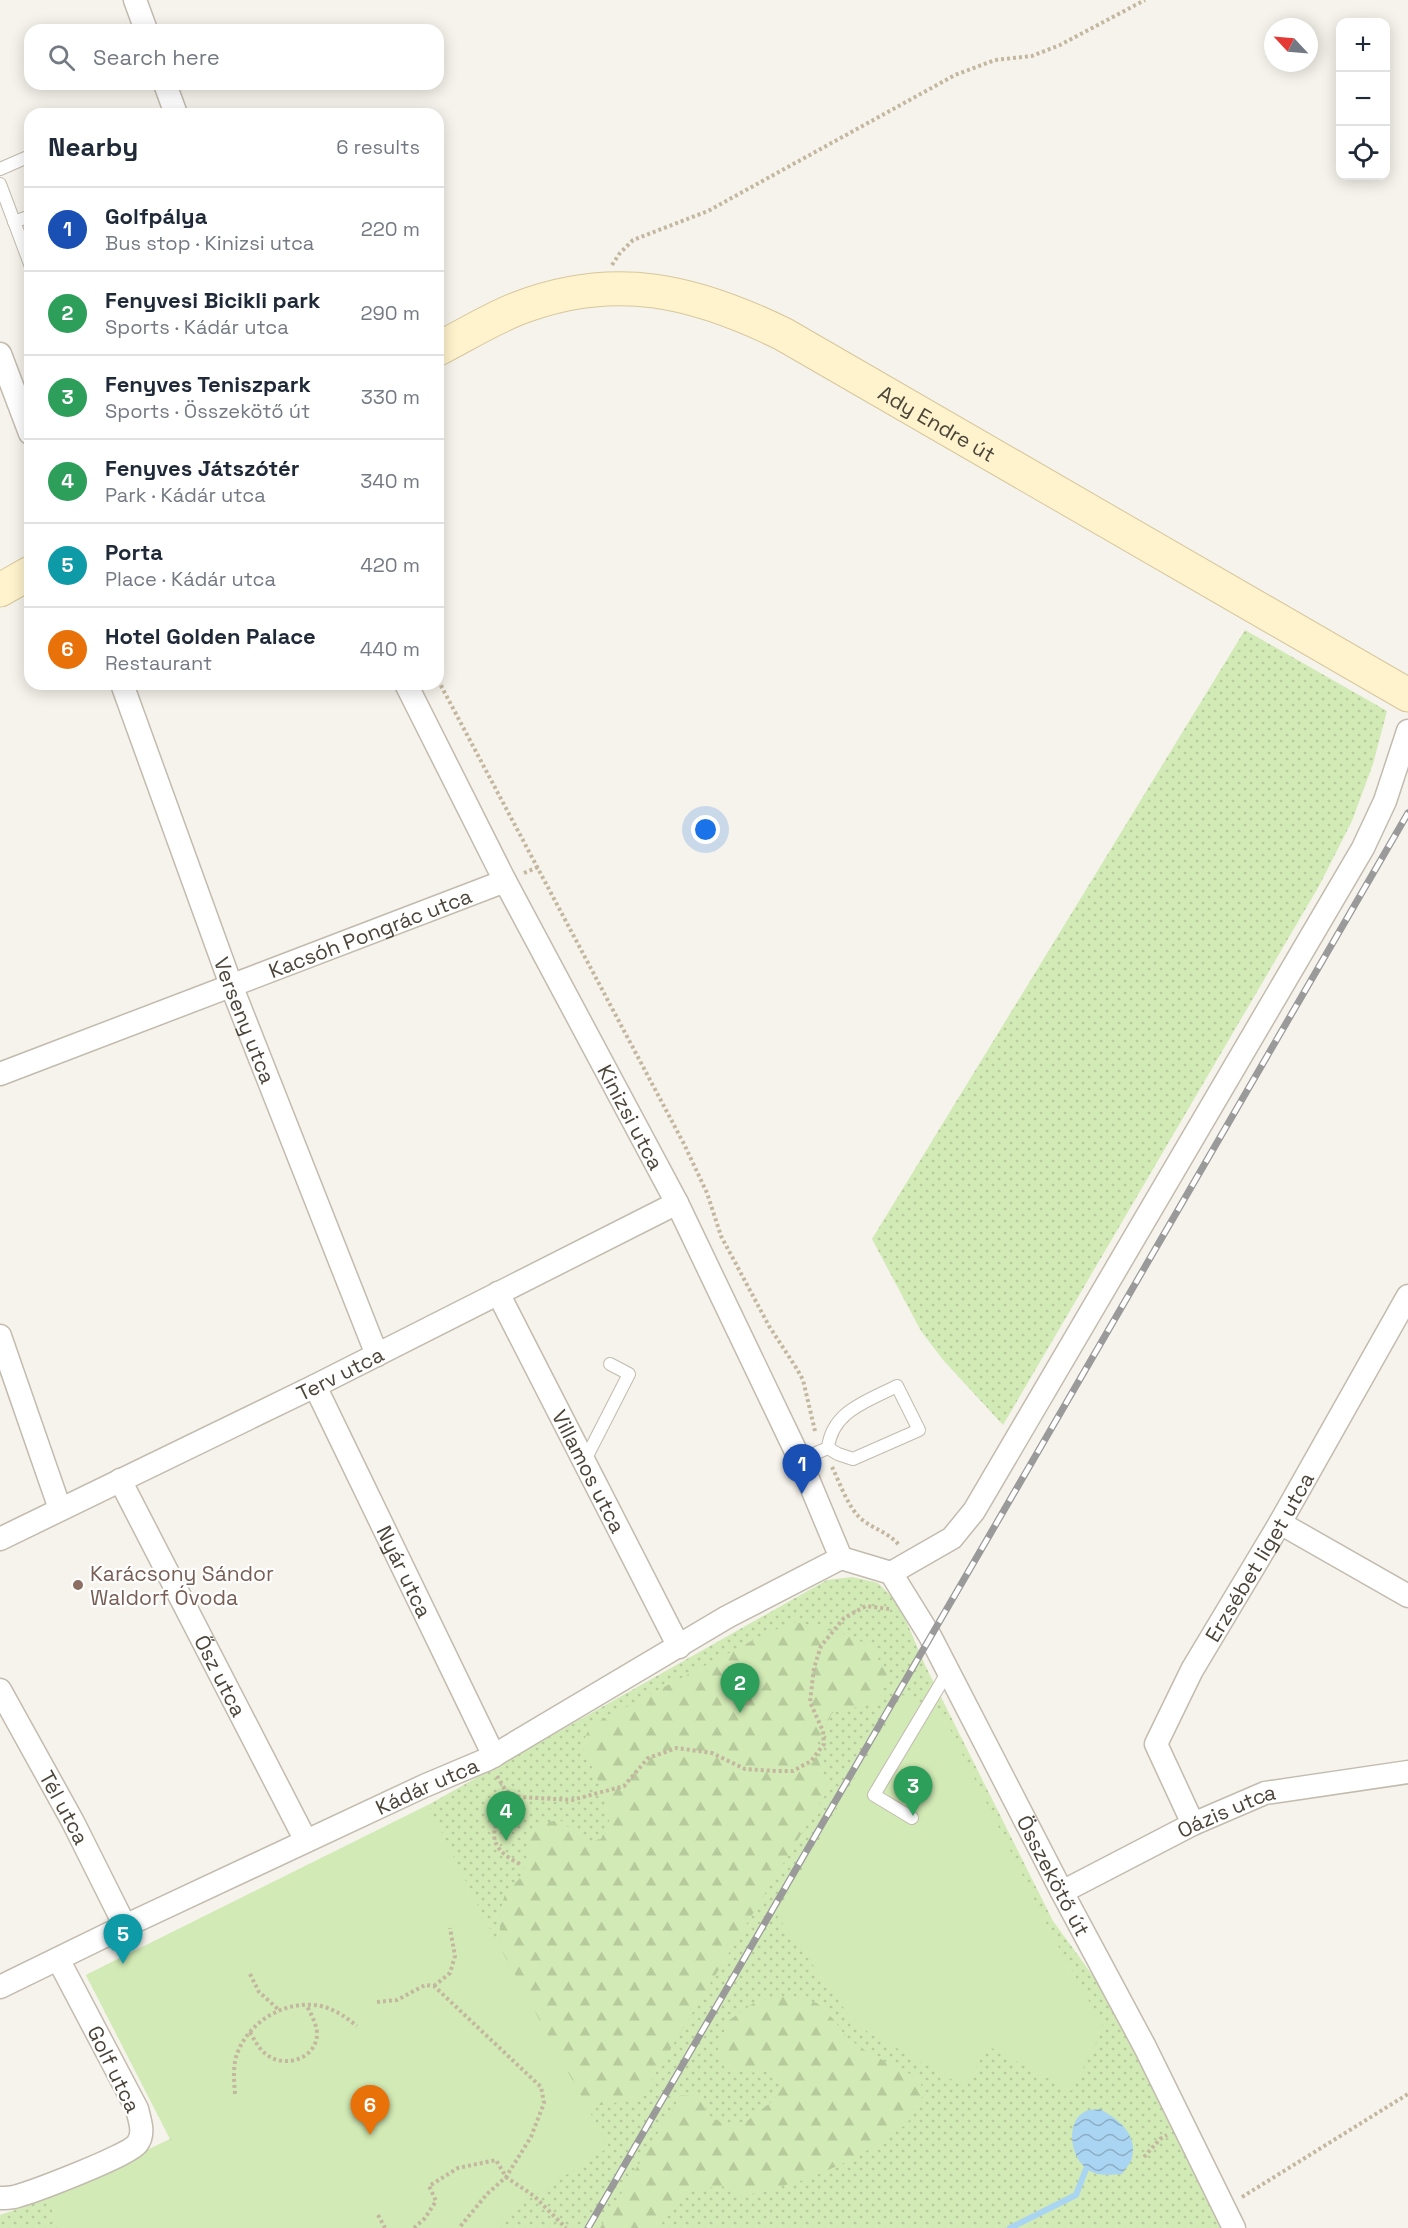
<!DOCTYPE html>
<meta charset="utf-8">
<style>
:root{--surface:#fff;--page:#f6f6f7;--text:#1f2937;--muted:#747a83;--line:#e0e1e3;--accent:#fc3f1d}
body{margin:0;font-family:"Space Grotesk",sans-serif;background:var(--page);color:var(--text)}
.controls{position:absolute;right:18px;top:18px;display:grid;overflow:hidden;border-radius:12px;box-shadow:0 3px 15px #0003}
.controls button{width:54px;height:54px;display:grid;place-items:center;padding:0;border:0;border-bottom:2px solid var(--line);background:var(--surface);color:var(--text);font:30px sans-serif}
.compass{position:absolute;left:1264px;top:18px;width:54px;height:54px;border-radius:50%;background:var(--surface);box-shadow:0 3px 15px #0003;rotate:296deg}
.you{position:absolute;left:706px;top:830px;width:21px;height:21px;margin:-15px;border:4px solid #fff;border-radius:50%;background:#1a73e8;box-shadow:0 0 0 9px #1a73e833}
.badge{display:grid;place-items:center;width:39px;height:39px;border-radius:50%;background:var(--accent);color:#fff;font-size:20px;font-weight:700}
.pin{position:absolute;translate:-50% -50px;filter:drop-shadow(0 2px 3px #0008)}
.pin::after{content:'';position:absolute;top:32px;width:21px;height:18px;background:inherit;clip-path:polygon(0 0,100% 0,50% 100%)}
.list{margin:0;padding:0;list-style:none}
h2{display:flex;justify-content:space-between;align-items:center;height:78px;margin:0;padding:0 24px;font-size:26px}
h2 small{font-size:20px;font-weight:400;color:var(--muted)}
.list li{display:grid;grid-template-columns:39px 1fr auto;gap:18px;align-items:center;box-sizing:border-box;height:84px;padding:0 24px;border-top:2px solid var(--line)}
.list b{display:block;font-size:22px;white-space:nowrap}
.list p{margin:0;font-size:20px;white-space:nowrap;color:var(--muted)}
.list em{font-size:20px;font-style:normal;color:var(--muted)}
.icon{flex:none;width:33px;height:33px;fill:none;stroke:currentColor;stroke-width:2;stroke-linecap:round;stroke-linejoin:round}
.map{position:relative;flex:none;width:1408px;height:2228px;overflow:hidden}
.search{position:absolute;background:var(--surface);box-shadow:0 3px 15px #0003;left:24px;top:24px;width:420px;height:66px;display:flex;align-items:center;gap:15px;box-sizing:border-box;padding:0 21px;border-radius:18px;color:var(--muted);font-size:22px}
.panel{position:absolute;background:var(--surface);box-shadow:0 3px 15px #0003;left:24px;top:108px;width:420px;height:582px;border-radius:18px}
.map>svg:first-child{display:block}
.grass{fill:url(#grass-dots)}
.forest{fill:url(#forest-firs)}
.garden{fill:#d2eab5}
.water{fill:url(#water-waves)}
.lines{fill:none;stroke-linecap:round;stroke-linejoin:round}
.stream{stroke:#a9d4f2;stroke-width:6}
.lane-casing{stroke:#c2bbae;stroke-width:14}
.street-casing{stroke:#c2bbae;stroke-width:25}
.secondary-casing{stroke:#d6c79b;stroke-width:35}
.path{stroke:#c4b79f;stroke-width:4;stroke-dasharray:3 3;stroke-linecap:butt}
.lane{stroke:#fff;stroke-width:12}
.street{stroke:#fff;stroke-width:22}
.secondary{stroke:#fff3cd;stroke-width:33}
.rail-casing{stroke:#9a9a9a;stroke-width:7}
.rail{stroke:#fff;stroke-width:4.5;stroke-dasharray:14;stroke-linecap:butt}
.education-dot{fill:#8d6e63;stroke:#fff;stroke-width:2}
.labels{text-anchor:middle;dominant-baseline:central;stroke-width:4.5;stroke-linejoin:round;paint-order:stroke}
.street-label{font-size:21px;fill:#4b4439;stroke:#fff}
.education-label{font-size:21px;fill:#785e54;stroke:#fff;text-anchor:start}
</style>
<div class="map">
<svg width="1408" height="2228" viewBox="0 0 1408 2228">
<defs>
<pattern id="grass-dots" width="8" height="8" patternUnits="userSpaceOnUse" patternTransform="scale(1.5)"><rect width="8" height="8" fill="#d2eab5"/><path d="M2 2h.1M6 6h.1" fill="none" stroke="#b6ca9c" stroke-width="1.8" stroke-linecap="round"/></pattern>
<pattern id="forest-firs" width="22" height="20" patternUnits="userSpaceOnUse" patternTransform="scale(1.5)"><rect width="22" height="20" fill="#d2eab5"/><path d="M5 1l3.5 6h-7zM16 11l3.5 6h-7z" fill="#b6ca9c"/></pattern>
<pattern id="water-waves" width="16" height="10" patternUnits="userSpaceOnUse" patternTransform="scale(1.5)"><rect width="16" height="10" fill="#a9d4f2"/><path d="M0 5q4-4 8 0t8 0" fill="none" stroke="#8caec5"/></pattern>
</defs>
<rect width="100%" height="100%" fill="#f6f3ec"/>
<g class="grass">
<polygon points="1245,630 1387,711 1373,764 1352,821 1319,886 1003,1425 944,1361 921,1331 872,1239"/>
<polygon points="852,1577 878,1583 899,1604 925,1665 1053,1921 1145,2047 1234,2228 0,2228 0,2215 35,2203 170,2139 86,1975 428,1805 827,1580"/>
</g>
<g class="forest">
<polygon points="794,1622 828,1628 870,1645 888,1676 878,1702 832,1713 815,1749 828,1790 640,2099 594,2106 571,2099 500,1949 500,1912 505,1894 522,1876 527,1859 528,1838 543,1823 560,1820 585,1842 601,1839 610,1819 600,1785 582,1745 590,1726 763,1635"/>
<polygon points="789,1995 817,2003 834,2020 846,2037 869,2053 920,2079 923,2095 907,2124 857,2157 808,2179 744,2196 722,2186 691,2190 672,2208 659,2228 600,2228 681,2095 703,2097 707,2116 728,2125 747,2121 775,2099 782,2082 771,2069 750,2073 725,2069 718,2048 728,2021 755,2002"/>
</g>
<g class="garden">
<polygon points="903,1695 944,1717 1052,1935 1104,2028 1071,2091 988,2046 965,2087 856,2025 776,1914"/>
<polygon points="428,1805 485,1920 609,2147 505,2215 492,2228 61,2228 46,2199 171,2140 86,1975"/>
</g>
<path class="water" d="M1100 2109C1118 2119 1138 2134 1132 2158 1131 2163 1125 2169 1122 2174 1109 2175 1096 2177 1086 2168 1070 2156 1065 2121 1086 2111 1089 2109 1096 2110 1100 2109Z"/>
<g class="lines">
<polyline class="stream" points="1010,2228 1076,2195 1086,2169"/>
<defs>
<g id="lane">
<polyline points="0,169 30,156"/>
<polyline points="0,184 30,264"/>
<polyline points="14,222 30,216"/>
<path d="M897 1386 919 1430 853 1459 838 1454 828 1448C832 1411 868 1401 897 1386Z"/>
<polyline points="800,1460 828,1448"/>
<polyline points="584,1462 629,1374 610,1364"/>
<polyline points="912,1818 874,1795 947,1673"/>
</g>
<g id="street">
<polyline points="135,0 146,30"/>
<polyline points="165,84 176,114"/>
<polyline points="0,354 30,433"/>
<path id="s1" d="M122 684 231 985 377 1355"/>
<path id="s2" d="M406 684 505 881 677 1203 800 1460 841 1558"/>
<path id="s3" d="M0 1074 505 881"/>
<path id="s4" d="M498 1293 679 1647"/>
<polyline points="0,1336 60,1509"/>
<path id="s5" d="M315 1386 494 1756"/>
<path id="s6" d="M120 1480 306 1841"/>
<polyline points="1280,1523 1408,1596"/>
<path id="s7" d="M0 1539 315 1386 677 1203"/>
<path id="s8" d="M841 1558 891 1573 930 1636 1062 1892 1145 2047 1234 2228"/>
<polyline points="891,1573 952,1538 974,1511 1363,848 1385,801 1408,731"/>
<path id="s9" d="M0 1690 73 1822 125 1926"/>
<path id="s10" d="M1193 1824 1156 1744 1192 1670 1280 1523 1408 1296"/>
<path id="s11" d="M1062 1892 1193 1824 1265 1793 1408 1772"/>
<path id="s12" d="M0 1987 125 1926 424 1786 488 1759 727 1617 841 1558"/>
<path d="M0 2198C5 2198 9 2198 14 2197 33 2192 128 2156 137 2144 145 2134 140 2121 137 2109L58 1959"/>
</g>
<g id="secondary">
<path id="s13" d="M438 349C465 335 491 319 519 308 615 271 695 291 783 334L1408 695"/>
<polyline points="0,590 30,573"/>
</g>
</defs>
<use href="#lane" class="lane-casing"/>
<use href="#street" class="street-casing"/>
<use href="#secondary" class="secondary-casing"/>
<g class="path">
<polyline points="612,265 620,253 633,240 708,211 955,75 995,60 1032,56 1060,45 1145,0"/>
<polyline points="438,680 684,1144 707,1193 721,1236 769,1326 797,1369 803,1380 815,1431"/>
<polyline points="524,873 538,867"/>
<path d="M832 1467C840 1483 847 1505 860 1518 873 1529 888 1532 899 1545"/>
<polyline points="497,1776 506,1791 520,1797 572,1800 624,1786 648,1758 677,1748 712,1753 745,1769 776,1771 793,1771 811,1761 824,1744 823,1731 810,1702 814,1668 821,1646 844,1618 866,1606 890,1609"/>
<path d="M506 1791C505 1797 506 1805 504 1811 503 1817 497 1822 495 1828 490 1846 506 1857 520 1864"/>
<polyline points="250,1974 259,1992 279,2010"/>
<polyline points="434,1986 450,1973 455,1956 450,1928"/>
<polyline points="377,2002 397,2000 425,1985 434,1986 541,2087 544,2103 531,2137 506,2177 487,2194 459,2228"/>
<path d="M250 2032C255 2041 259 2049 267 2055 286 2069 318 2058 317 2032 316 2023 311 2014 307 2006"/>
<path d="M235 2094C234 2081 233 2069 236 2057 247 2021 288 1997 325 2007 337 2011 347 2018 357 2026"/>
<polyline points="1144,2157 1160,2139 1167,2135"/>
<polyline points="1242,2197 1408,2094"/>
<polyline points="378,2215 385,2228"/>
<polyline points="414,2228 425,2218 436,2201 429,2186 458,2168 496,2160 506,2177 534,2196 566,2228"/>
</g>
<use href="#lane" class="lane"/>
<use href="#street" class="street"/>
<use href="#secondary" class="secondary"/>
<defs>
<polyline id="rail" points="588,2228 1408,813"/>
</defs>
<use href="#rail" class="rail-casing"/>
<use href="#rail" class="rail"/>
</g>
<circle class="education-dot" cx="78" cy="1585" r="6"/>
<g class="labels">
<g class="street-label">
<text stroke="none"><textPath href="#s13" startOffset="543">Ady Endre út</textPath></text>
<text stroke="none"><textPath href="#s3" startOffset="396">Kacsóh Pongrác utca</textPath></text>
<text stroke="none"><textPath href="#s1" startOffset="358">Verseny utca</textPath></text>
<text stroke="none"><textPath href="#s2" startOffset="488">Kinizsi utca</textPath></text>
<text stroke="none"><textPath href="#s7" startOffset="378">Terv utca</textPath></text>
<text stroke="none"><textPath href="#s4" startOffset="200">Villamos utca</textPath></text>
<text stroke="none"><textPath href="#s10" startOffset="302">Erzsébet liget utca</textPath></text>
<text stroke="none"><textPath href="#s5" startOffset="206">Nyár utca</textPath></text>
<text stroke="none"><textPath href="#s6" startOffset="220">Ősz utca</textPath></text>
<text stroke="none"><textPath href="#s12" startOffset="472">Kádár utca</textPath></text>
<text stroke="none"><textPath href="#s9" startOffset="134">Tél utca</textPath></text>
<text stroke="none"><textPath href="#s11" startOffset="184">Oázis utca</textPath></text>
<text stroke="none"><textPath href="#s8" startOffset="396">Összekötő út</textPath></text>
<text transform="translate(114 2069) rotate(64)">Golf utca</text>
</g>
<g class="education-label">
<text x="90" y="1573">Karácsony Sándor<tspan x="90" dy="24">Waldorf Óvoda</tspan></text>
</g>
</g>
</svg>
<div class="controls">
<button>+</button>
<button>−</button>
<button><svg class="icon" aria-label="locate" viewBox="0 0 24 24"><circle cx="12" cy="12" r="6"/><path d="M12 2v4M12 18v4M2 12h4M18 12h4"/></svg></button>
</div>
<svg class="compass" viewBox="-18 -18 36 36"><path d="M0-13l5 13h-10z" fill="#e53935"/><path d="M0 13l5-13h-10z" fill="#747a83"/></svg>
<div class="you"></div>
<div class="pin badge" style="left:802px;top:1494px;background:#1a4fb4">1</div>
<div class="pin badge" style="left:740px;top:1713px;background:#2e9e5b">2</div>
<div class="pin badge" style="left:913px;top:1816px;background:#2e9e5b">3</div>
<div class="pin badge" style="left:506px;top:1841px;background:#2e9e5b">4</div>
<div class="pin badge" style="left:123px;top:1964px;background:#0f9aa8">5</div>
<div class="pin badge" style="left:370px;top:2135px;background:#e8710a">6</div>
<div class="search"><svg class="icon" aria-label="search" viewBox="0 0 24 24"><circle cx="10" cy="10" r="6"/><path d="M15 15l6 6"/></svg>Search here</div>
<section class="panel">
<h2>Nearby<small>6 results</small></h2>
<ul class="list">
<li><span class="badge" style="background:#1a4fb4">1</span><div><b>Golfpálya</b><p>Bus stop · Kinizsi utca</p></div><em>220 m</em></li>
<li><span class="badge" style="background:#2e9e5b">2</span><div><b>Fenyvesi Bicikli park</b><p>Sports · Kádár utca</p></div><em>290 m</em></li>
<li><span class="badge" style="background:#2e9e5b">3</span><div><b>Fenyves Teniszpark</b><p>Sports · Összekötő út</p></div><em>330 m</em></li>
<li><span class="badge" style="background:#2e9e5b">4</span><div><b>Fenyves Játszótér</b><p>Park · Kádár utca</p></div><em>340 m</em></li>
<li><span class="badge" style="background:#0f9aa8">5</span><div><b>Porta</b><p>Place · Kádár utca</p></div><em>420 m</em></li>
<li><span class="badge" style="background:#e8710a">6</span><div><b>Hotel Golden Palace</b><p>Restaurant</p></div><em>440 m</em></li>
</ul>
</section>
</div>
